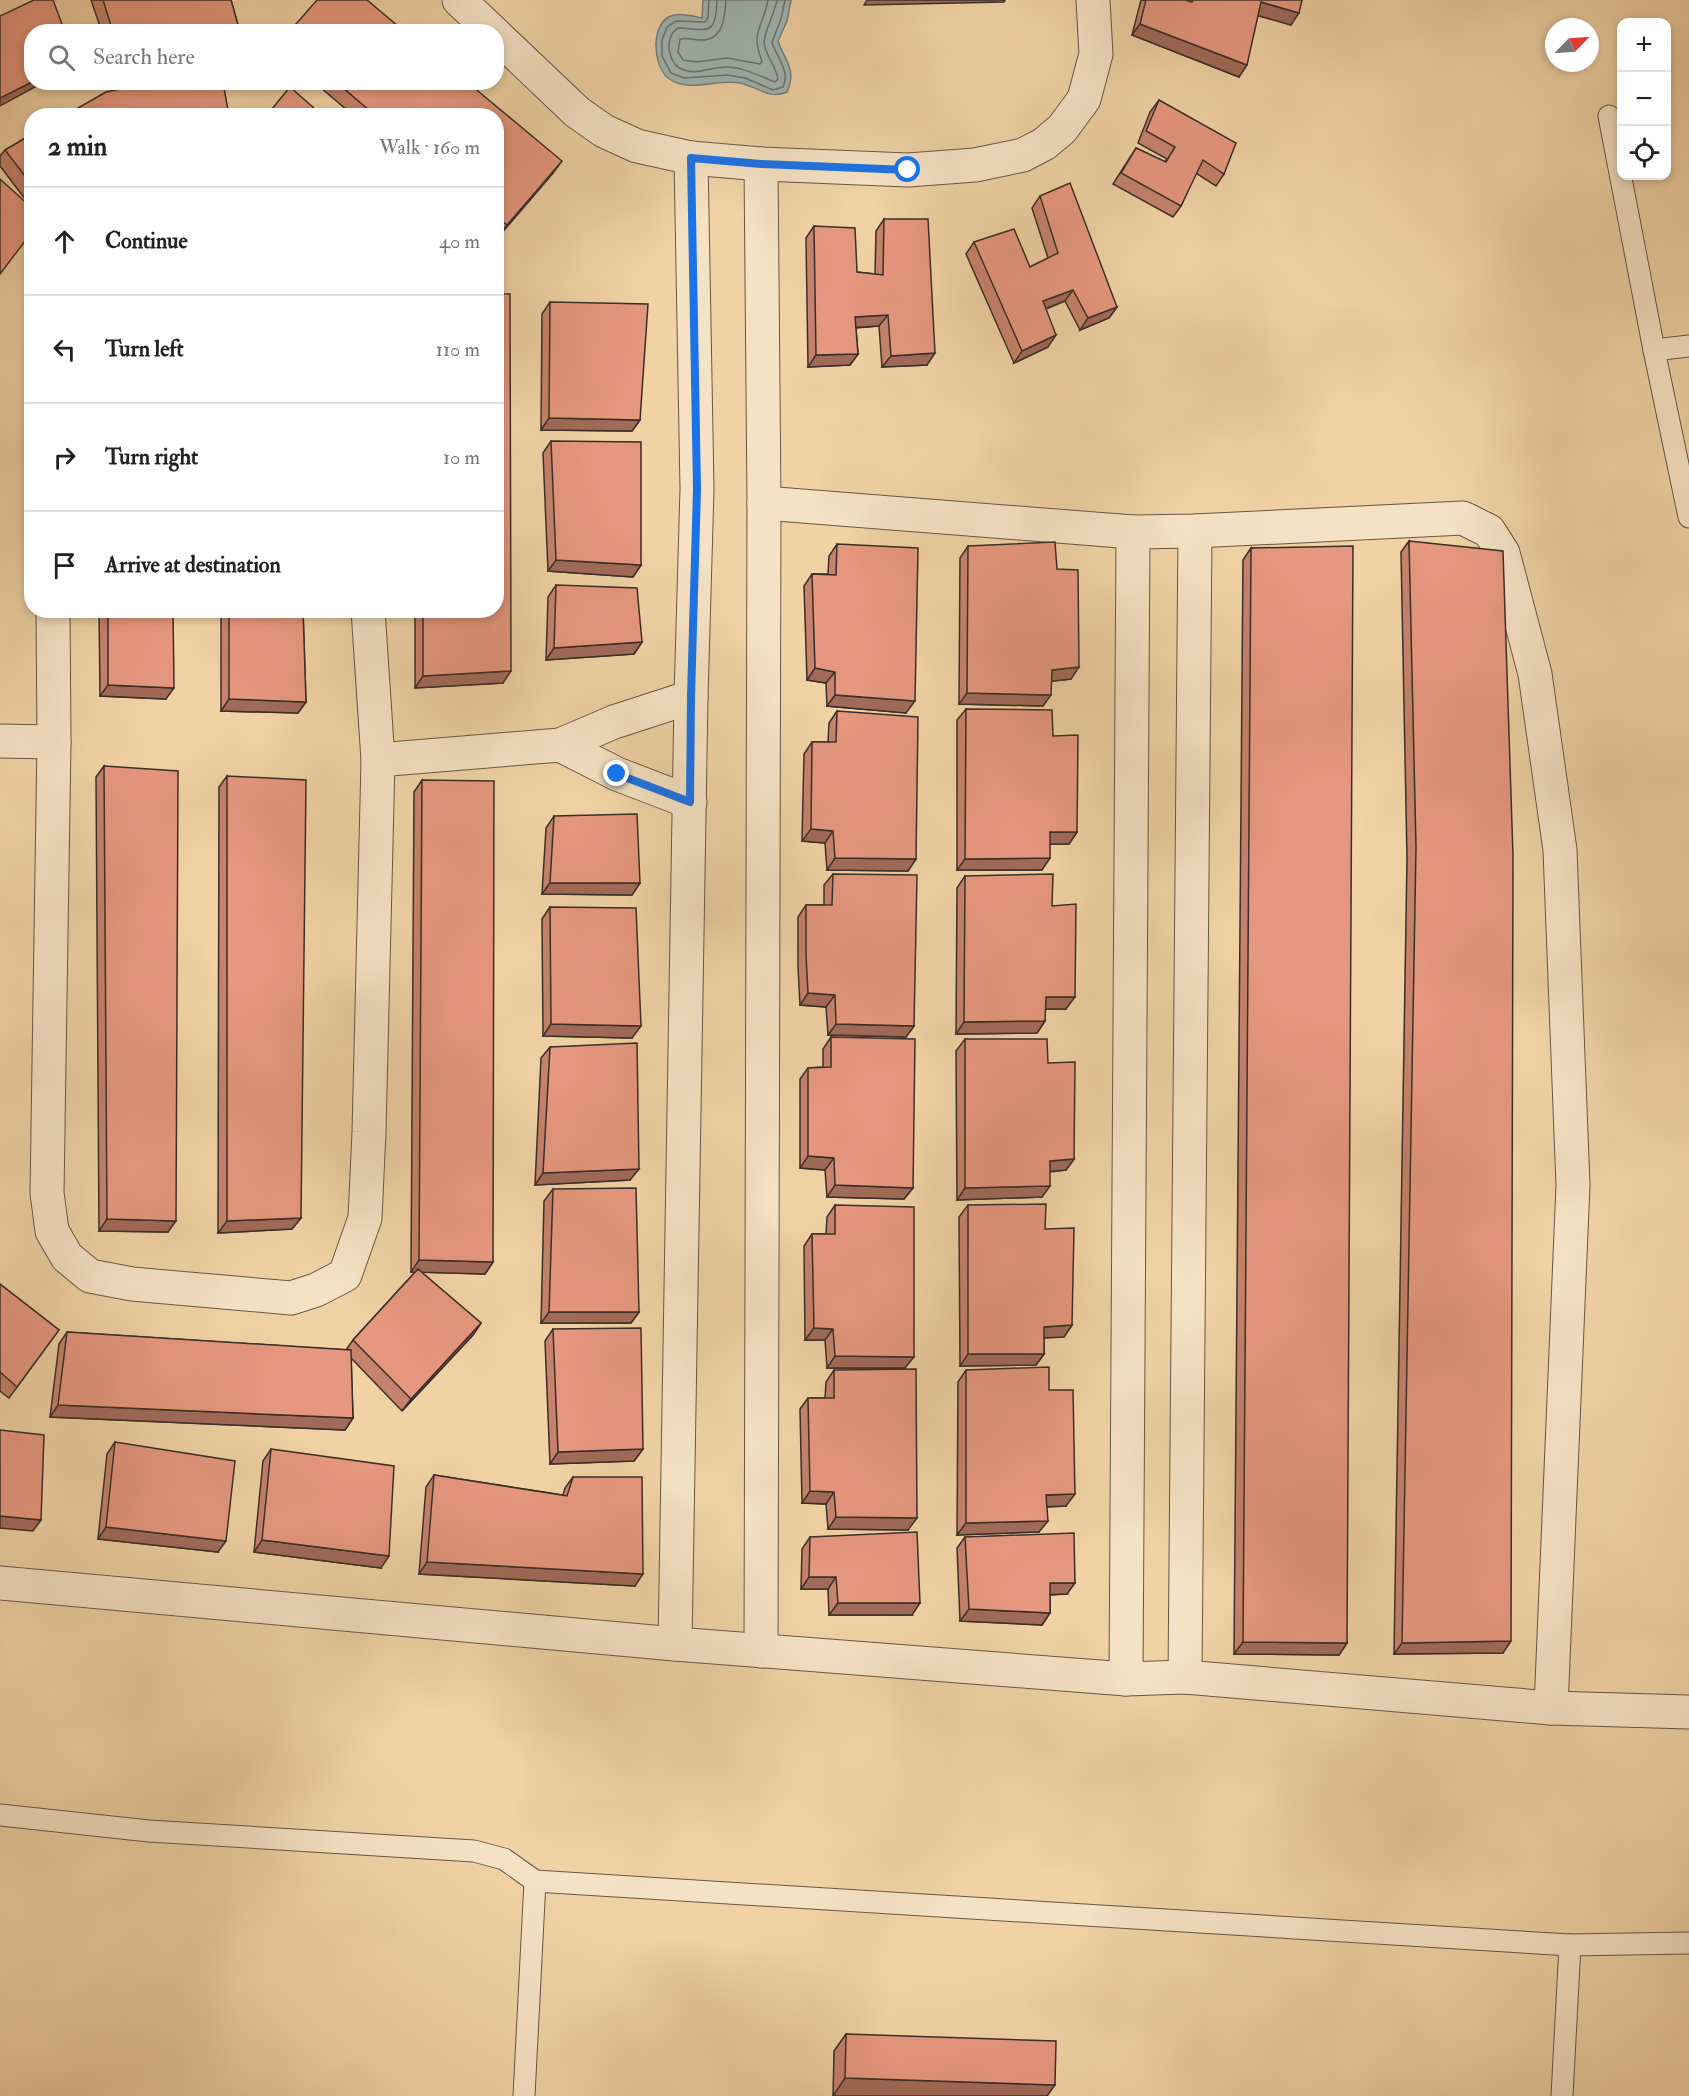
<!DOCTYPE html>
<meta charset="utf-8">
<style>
:root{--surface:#fff;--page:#f6f6f6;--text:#222;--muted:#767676;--line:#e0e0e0}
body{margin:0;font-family:"IM FELL Double Pica",serif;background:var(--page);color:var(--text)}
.controls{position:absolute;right:18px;top:18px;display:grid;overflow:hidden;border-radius:12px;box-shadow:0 3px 9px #0003}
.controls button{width:54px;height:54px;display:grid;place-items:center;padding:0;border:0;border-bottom:2px solid var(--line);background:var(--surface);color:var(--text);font:30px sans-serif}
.compass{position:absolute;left:1545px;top:18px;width:54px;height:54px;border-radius:50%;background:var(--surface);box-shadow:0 3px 9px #0003;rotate:65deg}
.stop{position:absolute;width:18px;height:18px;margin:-14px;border:4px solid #1a73e8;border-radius:50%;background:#fff}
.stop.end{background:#1a73e8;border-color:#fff;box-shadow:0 2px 6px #0008}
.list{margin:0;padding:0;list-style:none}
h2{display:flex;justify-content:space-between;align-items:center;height:78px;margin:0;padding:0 24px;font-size:26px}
h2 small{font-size:20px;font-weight:400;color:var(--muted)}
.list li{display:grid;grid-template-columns:39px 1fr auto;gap:18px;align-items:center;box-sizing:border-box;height:108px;padding:0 24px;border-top:2px solid var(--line)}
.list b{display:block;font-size:22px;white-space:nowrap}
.list em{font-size:20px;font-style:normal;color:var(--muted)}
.icon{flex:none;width:33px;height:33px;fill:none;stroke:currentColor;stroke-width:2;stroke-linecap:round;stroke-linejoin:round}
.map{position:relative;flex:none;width:1689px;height:2096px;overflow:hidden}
.search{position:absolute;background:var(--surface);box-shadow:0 3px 9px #0003;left:24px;top:24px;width:480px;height:66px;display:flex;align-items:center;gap:15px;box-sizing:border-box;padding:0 21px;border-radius:24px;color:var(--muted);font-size:22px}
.panel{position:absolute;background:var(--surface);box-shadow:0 3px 9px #0003;left:24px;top:108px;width:480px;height:510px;border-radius:24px}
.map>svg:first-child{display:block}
.water{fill:#9fb5b2;stroke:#777f7b;stroke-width:1.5}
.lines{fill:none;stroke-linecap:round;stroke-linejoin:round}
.shore{stroke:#6c726d;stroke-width:1.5}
.service-casing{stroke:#685747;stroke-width:23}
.minor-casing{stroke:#685747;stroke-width:35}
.service{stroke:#f5e2c4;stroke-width:21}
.minor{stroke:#f5e2c4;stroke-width:33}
.wall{fill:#c6826d;stroke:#3a2e28;stroke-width:1.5}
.shaded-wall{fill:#a16a59;stroke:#3a2e28;stroke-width:1.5}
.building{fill:#e6977f;stroke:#3a2e28;stroke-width:1.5}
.route{stroke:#1a73e8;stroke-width:8}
</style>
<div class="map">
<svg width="1689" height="2096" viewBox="0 0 1689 2096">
<rect width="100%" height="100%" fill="#f0d2a5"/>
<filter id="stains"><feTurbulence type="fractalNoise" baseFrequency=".00333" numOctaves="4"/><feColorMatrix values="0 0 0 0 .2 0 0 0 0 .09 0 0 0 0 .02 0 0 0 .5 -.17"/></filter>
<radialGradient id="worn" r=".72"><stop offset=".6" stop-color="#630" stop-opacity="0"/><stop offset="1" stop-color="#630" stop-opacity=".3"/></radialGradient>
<path class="water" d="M703 0H791L787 21 778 41C785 61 797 70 787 92 769 100 758 87 740 83 717 78 688 94 668 78 652 65 650 20 674 15 683 13 693 16 702 18Z"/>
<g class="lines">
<g class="shore">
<path d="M709 0 708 18 705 22 676 21 667 27 662 40V56L671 73 684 78 728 75 745 78 773 90 783 87C791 71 776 57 772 42L781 19 785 0"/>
<path d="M717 0C716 38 707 29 678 28 663 37 668 66 684 70 697 75 712 67 726 67 743 67 760 76 775 82L778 79C776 66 765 55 764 42 764 33 775 12 777 0"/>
<path d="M726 0C725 18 723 41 700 40 692 40 687 37 680 39L678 52 683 60 696 62 727 58 760 64 762 61C750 32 763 27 768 0"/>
</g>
<defs>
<g id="service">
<polyline points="1609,116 1654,350 1689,517"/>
<polyline points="1654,350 1689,346"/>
<polyline points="0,1815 149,1831 474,1851 504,1859 535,1881"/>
<polyline points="1570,1945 1689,1943"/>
<polyline points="524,2096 535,1881 1570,1945 1562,2096"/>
</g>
<g id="minor">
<polyline points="459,0 493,32"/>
<polyline points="496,35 577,112 604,131 637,146 691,158 761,164 908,170 975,165 1023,155 1044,144 1062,129 1084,99 1096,54 1093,0"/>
<polyline points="764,503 1133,532 1195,531 1463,518 1489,531 1503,553 1535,674 1560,850 1573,1185 1551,1708"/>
<polyline points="53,610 54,742 47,1193 52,1231 67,1257 90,1276 132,1284 291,1298 316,1290 345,1275 365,1218 369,1132 378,760 368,610"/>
<polyline points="0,741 54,742"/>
<polyline points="560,745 617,774 690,802"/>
<polyline points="378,760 560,745 614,722 691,697"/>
<polyline points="0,1583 675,1644 1126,1679 1185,1677 1551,1708 1689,1712"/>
<polyline points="675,1644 691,697 697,489 691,158"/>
<polyline points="761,1651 764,503 761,164"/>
<polyline points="1185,1677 1195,531"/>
<polyline points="1126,1679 1133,532"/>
</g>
</defs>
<use href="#service" class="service-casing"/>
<use href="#minor" class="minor-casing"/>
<use href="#service" class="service"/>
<use href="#minor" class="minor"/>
</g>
<g class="wall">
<polygon points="91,0 231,0 240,32 102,32"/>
<polygon points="1141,0 1187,1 1302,0 1291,25 1258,15 1239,77 1132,35"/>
<polygon points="314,82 467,82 553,173 499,236 496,234 496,116 354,116"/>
<polygon points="1159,100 1224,174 1216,186 1196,173 1181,206 1173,217 1113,184 1136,148 1165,162 1167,159 1138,143 1150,112"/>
<polygon points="32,134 32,208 0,166 0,156 5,150"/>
<polygon points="1040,196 1117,307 1109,318 1080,330 1065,301 1046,309 1048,347 1014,363 966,254 974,242 1030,267 1048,258 1032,208"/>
<polygon points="884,219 927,365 882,367 879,326 856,328 858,354 850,365 808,367 806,238 814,226 857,272 875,274 876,231"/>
<polygon points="550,302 640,420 632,431 541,430 542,314"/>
<polygon points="551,441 641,565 633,577 548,571 543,453"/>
<polygon points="1409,541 1503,1653 1394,1654 1407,858 1401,552"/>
<polygon points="837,544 906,713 827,706 826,683 807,680 804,586 812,574 828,574 829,556"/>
<polygon points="968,546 1057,569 1071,679 1051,681 1043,706 959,704 960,558"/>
<polygon points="1251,548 1347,1643 1339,1655 1234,1654 1243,560"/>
<polygon points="556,585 642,642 634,654 546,660 548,597"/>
<polygon points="99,610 173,610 166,699 100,696"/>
<polygon points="221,610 303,610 306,702 298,713 221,711"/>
<polygon points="415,610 496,610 503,683 415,688"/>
<polygon points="966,709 1053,736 1077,832 1069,844 1050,844 1042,870 957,870 957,720"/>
<polygon points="837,711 916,859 908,871 827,870 825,843 802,841 804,754 812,742 828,742 829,723"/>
<polygon points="104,766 168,1232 99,1231 96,777"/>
<polygon points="227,776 301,1218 292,1229 218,1233 219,787"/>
<polygon points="422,780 493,1262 485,1274 421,1272 481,1323 473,1335 402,1411 351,1358 353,1418 345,1430 50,1417 59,1344 67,1332 346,1350 353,1340 415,1272 411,1272 414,792"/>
<polygon points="554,816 640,883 632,895 542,894 546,828"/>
<polygon points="833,874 914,1026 906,1037 828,1035 826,1007 800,1005 798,967 798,917 806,905 824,905 824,885"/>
<polygon points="965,876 1052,906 1066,1009 1045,1009 1045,1021 1037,1033 956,1034 957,888"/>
<polygon points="550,907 632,1038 543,1036 542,919"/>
<polygon points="831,1037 913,1188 904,1199 827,1197 825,1170 800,1168 800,1079 808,1068 823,1067 823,1049"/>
<polygon points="965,1039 1048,1063 1074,1159 1066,1170 1050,1172 1042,1197 957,1200 956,1051"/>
<polygon points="550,1047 630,1180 535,1185 541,1058"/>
<polygon points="553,1189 639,1312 631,1323 541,1323 544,1201"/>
<polygon points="835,1205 905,1368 827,1368 825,1340 805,1340 804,1246 812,1234 826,1234 827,1217"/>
<polygon points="968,1205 1045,1229 1072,1325 1064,1337 1044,1338 1044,1354 1036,1365 960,1366 959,1217"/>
<polygon points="0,1284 59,1330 9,1398 0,1391"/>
<polygon points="553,1329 643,1449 634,1461 550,1464 545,1341"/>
<polygon points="834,1370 908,1530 828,1529 826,1504 802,1503 800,1409 808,1398 825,1398 826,1382"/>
<polygon points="966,1370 1049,1390 1066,1506 1047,1507 1039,1532 957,1535 958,1382"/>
<polygon points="115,1442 218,1552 98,1539 107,1454"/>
<polygon points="271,1449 381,1568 254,1552 263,1461"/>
<polygon points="434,1475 563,1495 565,1488 573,1477 635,1586 419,1574 426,1487"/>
<polygon points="810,1537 912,1615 829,1615 828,1589 801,1589 802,1549"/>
<polygon points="965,1537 1067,1594 1050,1595 1050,1613 1042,1625 960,1621 957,1548"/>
<polygon points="846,2034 1047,2096 833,2096 834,2051"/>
</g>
<g class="shaded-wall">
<polygon points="867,0 1005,0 1004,2 864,5"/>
<polygon points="1261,2 1299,13 1291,25 1252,14"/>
<polygon points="1140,24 1247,65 1239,77 1132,35"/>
<polygon points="32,82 44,82 0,106 0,98"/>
<polygon points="562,161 553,173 499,236 507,225"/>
<polygon points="1073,290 1065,301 1035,313 1043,301"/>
<polygon points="1117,307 1109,318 1080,330 1088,318"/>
<polygon points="888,315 879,326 847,328 855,317"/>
<polygon points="1056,335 1048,347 1014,363 1022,351"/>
<polygon points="935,353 927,365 882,367 891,356"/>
<polygon points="858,354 850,365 808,367 816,355"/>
<polygon points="549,418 640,420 632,431 541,430"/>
<polygon points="556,560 641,565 633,577 548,571"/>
<polygon points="642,642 634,654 546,660 554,648"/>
<polygon points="1079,667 1071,679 1044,682 1052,670"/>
<polygon points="815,668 835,672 826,683 807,680"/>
<polygon points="511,671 503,683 415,688 423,676"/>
<polygon points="108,685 174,688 166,699 100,696"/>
<polygon points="967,693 1051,695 1043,706 959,704"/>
<polygon points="835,695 915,701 906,713 827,706"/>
<polygon points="229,699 306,702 298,713 221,711"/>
<polygon points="811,829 833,831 825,843 802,841"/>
<polygon points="1050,832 1077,832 1069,844 1042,844"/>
<polygon points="835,858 916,859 908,871 827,870"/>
<polygon points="1050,858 1042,870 957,870 965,859"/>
<polygon points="550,883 640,883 632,895 542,894"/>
<polygon points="808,993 835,995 826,1007 800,1005"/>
<polygon points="1046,997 1075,997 1066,1009 1037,1009"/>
<polygon points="1045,1021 1037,1033 956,1034 964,1022"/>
<polygon points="551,1024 641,1026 632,1038 543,1036"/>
<polygon points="836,1024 914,1026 906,1037 828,1035"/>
<polygon points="808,1156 834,1158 825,1170 800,1168"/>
<polygon points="1074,1159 1066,1170 1042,1172 1050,1161"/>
<polygon points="639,1169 630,1180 535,1185 543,1173"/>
<polygon points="835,1185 913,1188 904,1199 827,1197"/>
<polygon points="1050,1186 1042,1197 957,1200 965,1188"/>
<polygon points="301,1218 292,1229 218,1233 227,1221"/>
<polygon points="107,1219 176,1221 168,1232 99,1231"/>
<polygon points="419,1260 493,1262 485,1274 411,1272"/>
<polygon points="549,1312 639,1312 631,1323 541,1323"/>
<polygon points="481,1323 473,1335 402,1411 411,1399"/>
<polygon points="1072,1325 1064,1337 1036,1338 1044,1327"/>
<polygon points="814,1328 833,1329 825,1340 805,1340"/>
<polygon points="968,1354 1044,1354 1036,1365 960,1366"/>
<polygon points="835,1356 914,1357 905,1368 827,1368"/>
<polygon points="58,1405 353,1418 345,1430 50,1417"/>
<polygon points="643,1449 634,1461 550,1464 558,1452"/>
<polygon points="810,1491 834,1492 826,1504 802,1503"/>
<polygon points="1075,1494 1066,1506 1038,1507 1046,1495"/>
<polygon points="0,1516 41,1520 33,1531 0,1528"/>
<polygon points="836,1517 917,1518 908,1530 828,1529"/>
<polygon points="1048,1521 1039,1532 957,1535 966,1523"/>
<polygon points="106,1527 226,1541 218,1552 98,1539"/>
<polygon points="262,1540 389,1556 381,1568 254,1552"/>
<polygon points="427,1562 643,1574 635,1586 419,1574"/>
<polygon points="809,1577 836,1577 828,1589 801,1589"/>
<polygon points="1050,1583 1075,1583 1067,1594 1041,1595"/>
<polygon points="838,1603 920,1603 912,1615 829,1615"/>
<polygon points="969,1609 1050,1613 1042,1625 960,1621"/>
<polygon points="1511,1641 1503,1653 1394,1654 1402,1643"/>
<polygon points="1243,1642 1347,1643 1339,1655 1234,1654"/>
<polygon points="845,2078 1055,2085 1047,2096 833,2096"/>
</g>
<g class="building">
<polygon points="34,0 53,0 65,32 32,32 32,82 0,98 0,16"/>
<polygon points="103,0 231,0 240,32 113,32"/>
<polygon points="317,0 367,0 405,32 289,32"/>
<polygon points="1146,0 1185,0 1192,2 1193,0 1302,0 1299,13 1261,2 1247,65 1140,24"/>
<polygon points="154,82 223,82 229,116 64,116 106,92"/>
<polygon points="336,82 467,82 562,161 507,225 496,216 496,116 376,116"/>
<polygon points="290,87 323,116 266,116"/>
<polygon points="1159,100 1236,143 1224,174 1203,160 1181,206 1121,173 1136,148 1166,162 1175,147 1146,131"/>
<polygon points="32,134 32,185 5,150"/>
<polygon points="0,179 32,208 32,232 0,274"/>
<polygon points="1070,183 1117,307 1088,318 1073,290 1043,301 1056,335 1022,351 974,242 1014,229 1030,267 1058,253 1040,196"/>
<polygon points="884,219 928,219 935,353 891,356 888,315 855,317 858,354 816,355 814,226 855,228 857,272 883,275"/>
<polygon points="496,294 510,294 511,671 423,676 423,610 496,610"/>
<polygon points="550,302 648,304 640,420 549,418"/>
<polygon points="551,441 641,442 641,565 556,560"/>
<polygon points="1409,541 1503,551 1513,856 1511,1641 1402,1643 1416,847"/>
<polygon points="1055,542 1057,569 1078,570 1079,667 1052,670 1051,695 967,693 968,546"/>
<polygon points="837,544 918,548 915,701 835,695 835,672 815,668 812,574 836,575"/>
<polygon points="1353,546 1347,1643 1243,1642 1251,548"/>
<polygon points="556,585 637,588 642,642 554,648"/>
<polygon points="108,610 173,610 174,688 108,685"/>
<polygon points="229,610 303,610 306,702 229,699"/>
<polygon points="966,709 1052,710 1053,736 1078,735 1077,832 1050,832 1050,858 965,859"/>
<polygon points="837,711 918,717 916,859 835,858 833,831 811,829 812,742 836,742"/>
<polygon points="104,766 178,771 176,1221 107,1219"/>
<polygon points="227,776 306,780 301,1218 227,1221"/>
<polygon points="422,780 494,781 493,1262 419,1260"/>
<polygon points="637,814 640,883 550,883 554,816"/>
<polygon points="833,874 917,875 914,1026 836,1024 835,995 808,993 806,955 806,905 832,905"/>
<polygon points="1053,874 1052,906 1076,904 1075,997 1046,997 1045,1021 964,1022 965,876"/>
<polygon points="550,907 636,908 641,1026 551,1024"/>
<polygon points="831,1037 915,1039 913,1188 835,1185 834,1158 808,1156 808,1068 831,1067"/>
<polygon points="965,1039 1047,1039 1048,1063 1075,1062 1074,1159 1050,1161 1050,1186 965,1188"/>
<polygon points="637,1043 639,1169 543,1173 550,1047"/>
<polygon points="636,1188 639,1312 549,1312 553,1189"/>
<polygon points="1046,1204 1045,1229 1074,1228 1072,1325 1044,1327 1044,1354 968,1354 968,1205"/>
<polygon points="835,1205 914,1207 914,1357 835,1356 833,1329 814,1328 812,1234 835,1234"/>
<polygon points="418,1269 481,1323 411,1399 353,1340"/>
<polygon points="0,1284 59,1330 17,1387 0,1372"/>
<polygon points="641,1328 643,1449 558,1452 553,1329"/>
<polygon points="67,1332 351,1350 353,1418 58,1405"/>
<polygon points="1049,1367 1049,1390 1073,1390 1075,1494 1046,1495 1048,1521 966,1523 966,1370"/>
<polygon points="916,1369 917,1518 836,1517 834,1492 810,1491 808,1398 834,1398 834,1370"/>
<polygon points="0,1430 44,1435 41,1520 0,1516"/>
<polygon points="115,1442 235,1461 226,1541 106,1527"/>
<polygon points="271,1449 394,1466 389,1556 262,1540"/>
<polygon points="434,1475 567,1496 573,1477 642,1477 643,1574 427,1562"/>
<polygon points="917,1532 920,1603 838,1603 836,1577 809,1577 810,1537"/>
<polygon points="1074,1533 1075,1583 1050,1583 1050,1613 969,1609 965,1537"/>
<polygon points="846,2034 1056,2041 1055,2085 845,2078"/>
</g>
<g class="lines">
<polyline class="route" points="617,774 690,802 691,697 697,489 691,158 761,164 908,170"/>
</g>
<rect width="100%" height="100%" filter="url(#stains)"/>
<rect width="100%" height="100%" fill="url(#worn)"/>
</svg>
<div class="controls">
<button>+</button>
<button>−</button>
<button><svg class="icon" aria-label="locate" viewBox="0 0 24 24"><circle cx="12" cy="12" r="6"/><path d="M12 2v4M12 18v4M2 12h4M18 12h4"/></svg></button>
</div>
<svg class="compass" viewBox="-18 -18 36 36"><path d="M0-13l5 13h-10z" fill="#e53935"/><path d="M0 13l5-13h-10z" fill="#767676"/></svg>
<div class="stop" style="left:908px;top:170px"></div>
<div class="stop end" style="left:617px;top:774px"></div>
<div class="search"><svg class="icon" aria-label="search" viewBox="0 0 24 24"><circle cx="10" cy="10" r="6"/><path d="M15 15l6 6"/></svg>Search here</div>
<section class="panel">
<h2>2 min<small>Walk · 160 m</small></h2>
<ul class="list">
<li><svg class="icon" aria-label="ahead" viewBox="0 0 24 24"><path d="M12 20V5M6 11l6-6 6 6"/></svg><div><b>Continue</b></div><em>40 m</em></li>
<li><svg class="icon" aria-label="left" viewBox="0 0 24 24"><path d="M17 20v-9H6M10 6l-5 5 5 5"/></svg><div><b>Turn left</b></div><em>110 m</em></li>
<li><svg class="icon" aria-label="right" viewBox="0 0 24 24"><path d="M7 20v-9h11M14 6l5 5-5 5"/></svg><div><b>Turn right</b></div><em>10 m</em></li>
<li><svg class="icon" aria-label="arrive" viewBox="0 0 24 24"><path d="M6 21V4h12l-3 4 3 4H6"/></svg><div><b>Arrive at destination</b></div></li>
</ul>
</section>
</div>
